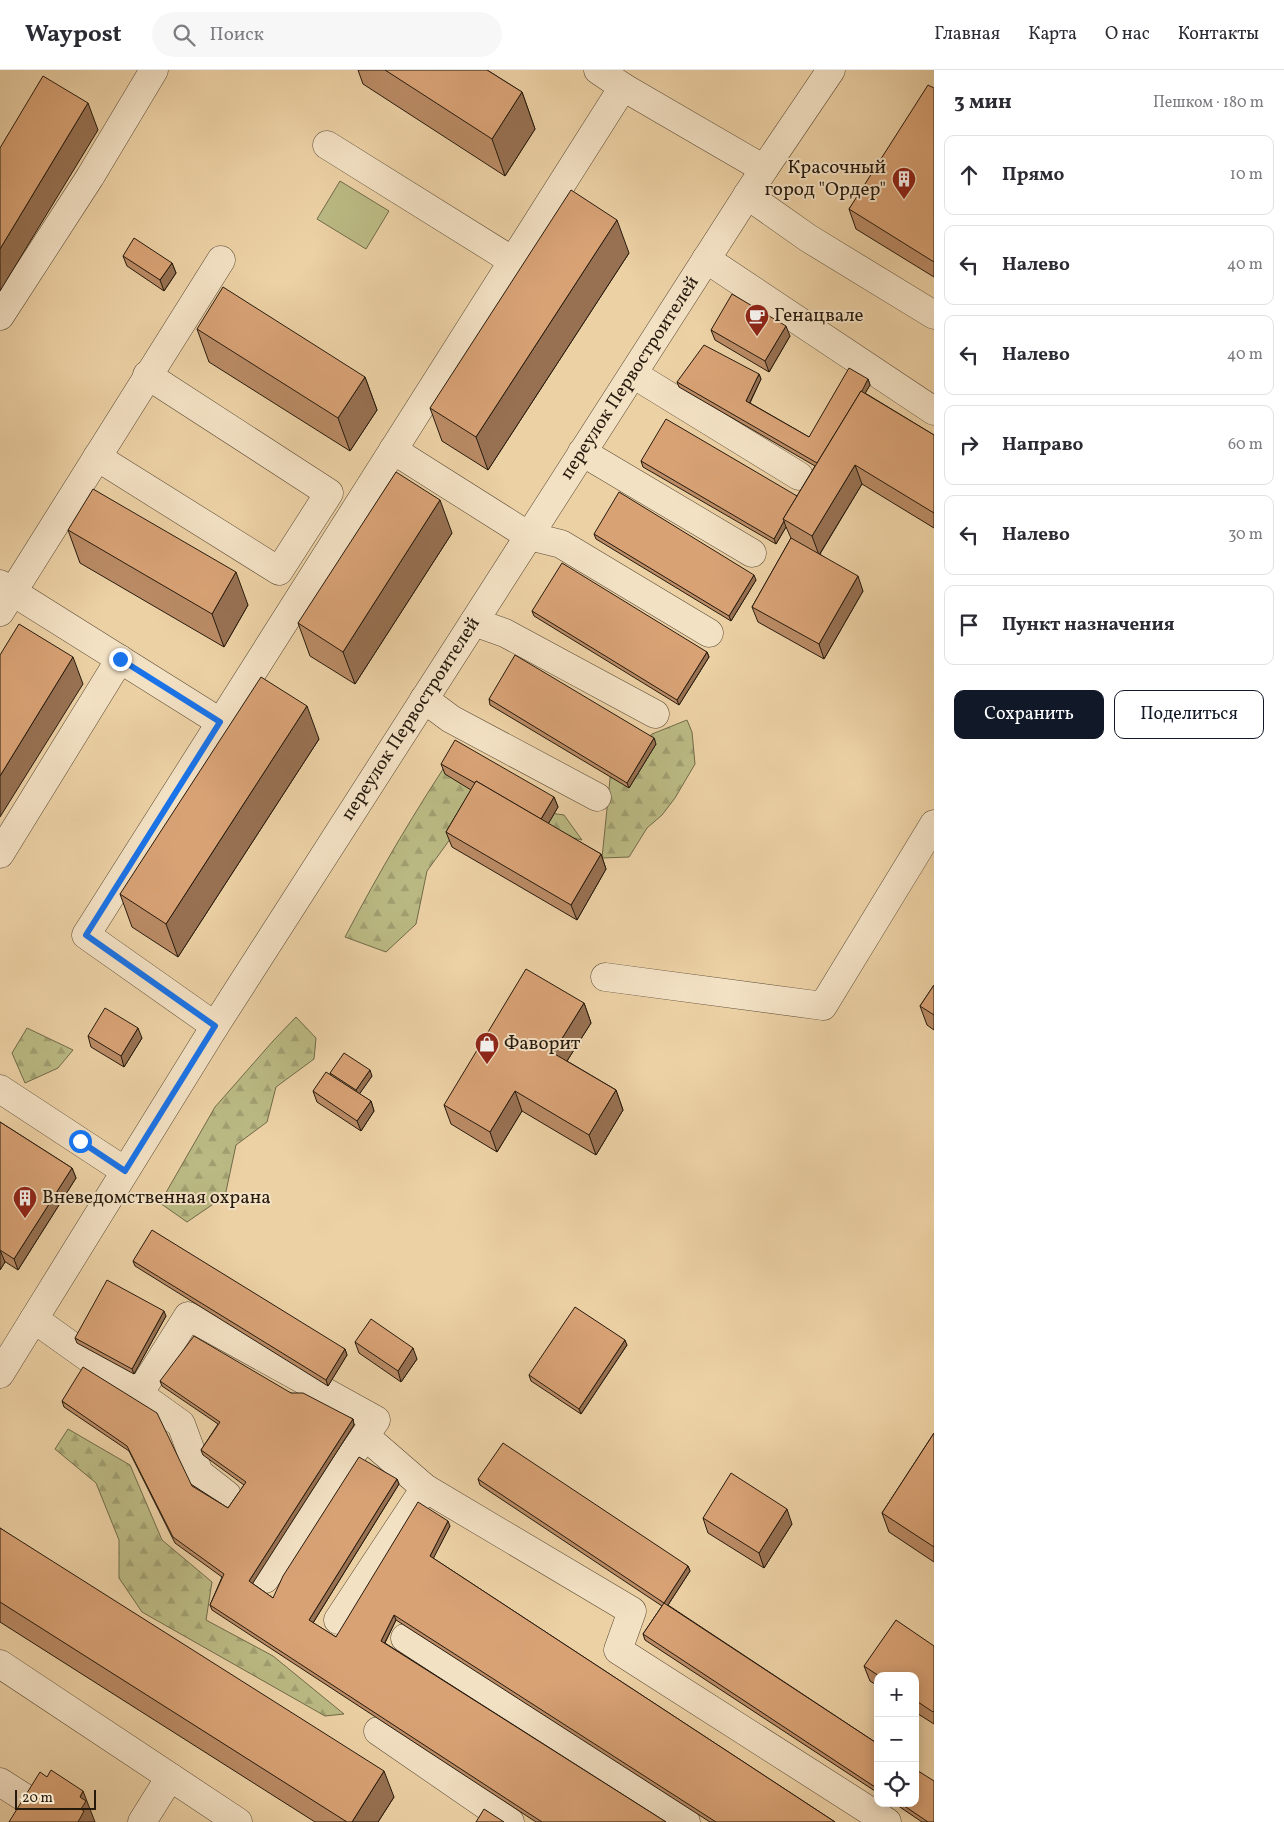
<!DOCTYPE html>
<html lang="ru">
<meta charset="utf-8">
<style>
:root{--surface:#fff;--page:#f7f7f7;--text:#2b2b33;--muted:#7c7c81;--line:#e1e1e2;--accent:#111827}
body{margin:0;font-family:Vollkorn,serif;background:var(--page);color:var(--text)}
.controls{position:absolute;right:15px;bottom:15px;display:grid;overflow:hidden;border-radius:10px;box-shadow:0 2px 12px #0003}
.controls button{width:45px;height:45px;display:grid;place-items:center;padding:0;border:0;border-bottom:1px solid var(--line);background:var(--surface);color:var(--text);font:25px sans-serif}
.scale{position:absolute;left:15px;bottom:12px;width:81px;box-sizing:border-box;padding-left:5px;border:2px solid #261a0d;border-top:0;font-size:14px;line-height:18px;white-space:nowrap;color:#261a0d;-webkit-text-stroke:4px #f3e1c4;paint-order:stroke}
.stop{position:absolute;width:15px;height:15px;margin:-11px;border:4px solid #1a73e8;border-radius:50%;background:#fff}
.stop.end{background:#1a73e8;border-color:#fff;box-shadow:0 1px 5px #0008}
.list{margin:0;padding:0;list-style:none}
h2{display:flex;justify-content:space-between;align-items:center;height:65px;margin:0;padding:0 20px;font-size:21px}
h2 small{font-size:16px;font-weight:400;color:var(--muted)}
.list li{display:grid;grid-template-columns:32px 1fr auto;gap:15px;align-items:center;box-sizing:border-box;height:80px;margin:0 10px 10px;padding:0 10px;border:1px solid var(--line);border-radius:10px}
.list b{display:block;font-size:19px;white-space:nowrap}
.list em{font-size:16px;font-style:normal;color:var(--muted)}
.actions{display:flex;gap:10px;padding:15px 20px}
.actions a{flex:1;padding:11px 0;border:1px solid var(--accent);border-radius:10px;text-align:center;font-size:18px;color:var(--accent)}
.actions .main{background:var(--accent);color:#fff}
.icon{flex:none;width:28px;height:28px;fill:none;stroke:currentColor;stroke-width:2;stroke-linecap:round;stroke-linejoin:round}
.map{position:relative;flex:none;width:934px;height:1752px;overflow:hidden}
header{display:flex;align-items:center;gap:30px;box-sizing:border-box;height:70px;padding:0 25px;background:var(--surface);border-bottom:1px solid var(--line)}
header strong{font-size:24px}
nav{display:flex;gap:28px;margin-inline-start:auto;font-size:18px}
.search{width:350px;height:45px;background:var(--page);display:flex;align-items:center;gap:12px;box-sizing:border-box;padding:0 18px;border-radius:28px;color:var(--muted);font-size:19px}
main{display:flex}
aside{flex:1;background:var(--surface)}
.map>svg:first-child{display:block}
.grass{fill:#bbba84;stroke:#706a48}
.forest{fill:url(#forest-firs);stroke:#706a48}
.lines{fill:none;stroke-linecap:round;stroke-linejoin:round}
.minor-casing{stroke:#584833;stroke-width:29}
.minor{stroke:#f3e1c4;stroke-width:28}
.wall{fill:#ba8b65;stroke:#261a0d}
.shaded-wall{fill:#977152;stroke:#261a0d}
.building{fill:#d8a275;stroke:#261a0d}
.route{stroke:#1a73e8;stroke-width:6}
.labels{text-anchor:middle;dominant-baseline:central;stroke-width:4;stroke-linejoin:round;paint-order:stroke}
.poi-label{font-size:19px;fill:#261a0d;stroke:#f3e1c4;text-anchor:start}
.street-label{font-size:19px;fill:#261a0d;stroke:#f3e1c4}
</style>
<header>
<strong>Waypost</strong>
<div class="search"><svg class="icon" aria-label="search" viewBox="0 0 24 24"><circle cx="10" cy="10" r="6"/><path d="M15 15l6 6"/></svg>Поиск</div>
<nav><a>Главная</a><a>Карта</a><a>О нас</a><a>Контакты</a></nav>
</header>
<main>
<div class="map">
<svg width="934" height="1752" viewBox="0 0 934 1752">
<defs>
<pattern id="forest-firs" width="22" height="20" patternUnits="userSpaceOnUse" patternTransform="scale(1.25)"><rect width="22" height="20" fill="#bbba84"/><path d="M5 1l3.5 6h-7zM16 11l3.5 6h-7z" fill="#a19f71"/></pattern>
</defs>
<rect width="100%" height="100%" fill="#ecd1a5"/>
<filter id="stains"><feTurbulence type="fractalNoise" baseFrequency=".004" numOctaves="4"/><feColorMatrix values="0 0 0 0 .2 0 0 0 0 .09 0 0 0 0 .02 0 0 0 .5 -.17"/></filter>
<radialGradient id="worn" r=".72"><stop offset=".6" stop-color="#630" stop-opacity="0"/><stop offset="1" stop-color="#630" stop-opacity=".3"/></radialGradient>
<polygon class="grass" points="340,111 389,141 366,179 317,149"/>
<g class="forest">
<polygon points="687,650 692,662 695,694 675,728 662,745 647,758 629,787 602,788 611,699 652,664"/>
<path d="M457 678 535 741 564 745 582 770 550 762 456 761 427 801 416 854 386 882 345 867C379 802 416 739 457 678Z"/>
<polygon points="296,947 316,968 314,989 276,1017 267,1052 236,1075 225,1126 187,1152 160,1133 215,1037 273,971"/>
<polygon points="27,958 73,980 58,998 25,1013 12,983"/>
<polygon points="68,1359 130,1395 162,1470 212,1512 206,1550 273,1586 344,1644 325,1646 142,1542 119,1508 119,1470 96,1413 55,1379"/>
</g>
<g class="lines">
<defs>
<g id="minor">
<polyline points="598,0 623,17"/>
<polyline points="327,75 513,191"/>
<polyline points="747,125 808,168 934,245"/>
<polyline points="706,189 934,341"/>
<polyline points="0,246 90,107 154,0"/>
<polyline points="633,304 799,406"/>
<polyline points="393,380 529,466 561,474 709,563"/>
<polyline points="582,382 752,483"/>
<polyline points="97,387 279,501 329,423 147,305"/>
<polyline points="0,514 220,652"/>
<polyline points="0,542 221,190"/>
<polyline points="474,552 505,563 655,644"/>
<polyline points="424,629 451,649 597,727"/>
<polyline points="0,784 120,589"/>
<polyline points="605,907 823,936 934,754"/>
<polyline points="215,956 86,865 623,17 764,99"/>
<polyline points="0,1019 125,1101"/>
<polyline points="34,1249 181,1354 199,1403 227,1425"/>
<polyline points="0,1304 215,956 764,99 831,0"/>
<polyline points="139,1324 188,1246 376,1350 265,1509"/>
<polyline points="425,1418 632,1541 618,1580 887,1752"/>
<polyline points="338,1550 425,1418 365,1366"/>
<polyline points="405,1568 686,1752"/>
<polyline points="0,1594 238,1752"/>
<polyline points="378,1661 510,1752"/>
<polyline points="0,1712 39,1737 30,1752"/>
<polyline points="142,1752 170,1707"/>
</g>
</defs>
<use href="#minor" class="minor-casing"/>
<use href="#minor" class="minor"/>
</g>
<g class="wall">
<polygon points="358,0 487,0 522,22 535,59 505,106 363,14"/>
<polygon points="934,18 934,207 856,159 849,139"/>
<polygon points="629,183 488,400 442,371 430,338"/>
<polygon points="123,186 172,193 176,203 164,221 127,196"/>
<polygon points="197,259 365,307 377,340 350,381 209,292"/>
<polygon points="711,260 790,266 769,302 715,270"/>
<polygon points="759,304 761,309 750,333 809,367 868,309 870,315 865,323 934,365 934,458 862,414 820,484 863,521 824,589 758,552 752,537 791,468 786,457 776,474 643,397 641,391 797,426 815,396 679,317 677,312"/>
<polygon points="68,460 248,535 224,577 80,493"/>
<polygon points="452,463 355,614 310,586 298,553"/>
<polygon points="594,464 756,510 731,551 596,469"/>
<polygon points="532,541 707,582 709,587 679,635 534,546"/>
<polygon points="489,629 656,674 629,718 490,635"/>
<polygon points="319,669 178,887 132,857 120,824"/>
<polygon points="441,694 554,727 558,737 548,754 601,784 606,799 577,850 452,777 446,762 471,720 445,704"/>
<polygon points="934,915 934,960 927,955 920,936"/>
<polygon points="584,933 591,953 567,991 616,1020 623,1040 596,1085 522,1041 497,1082 451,1054 444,1035"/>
<polygon points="88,966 142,968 124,997 91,977"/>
<polygon points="330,1003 372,1006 359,1024 371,1031 374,1041 361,1061 317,1032 313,1021 331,1005"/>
<polygon points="0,1052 72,1098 76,1108 18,1200 4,1191 5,1192 0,1200"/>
<polygon points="133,1191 345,1279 347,1285 328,1316 135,1196"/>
<polygon points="166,1246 134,1304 77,1273 75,1268"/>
<polygon points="355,1272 417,1289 401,1312 359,1283"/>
<polygon points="627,1275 581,1344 531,1311 529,1305"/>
<polygon points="160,1311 291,1323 353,1349 354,1355 252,1513 273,1528 397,1409 399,1414 313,1553 336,1567 450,1456 433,1488 835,1752 710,1752 396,1550 385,1573 666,1752 536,1752 212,1540 210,1535 222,1507 175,1473 129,1381 64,1337 62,1331 228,1438 244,1415 203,1385 201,1380 218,1354 162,1316"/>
<polygon points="934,1363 934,1492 889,1462 882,1443"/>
<polygon points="478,1409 688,1496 690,1501 668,1535 878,1674 878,1723 645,1570 643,1564 662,1536 480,1415"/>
<polygon points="703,1448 792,1454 764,1498 708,1463"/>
<polygon points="0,1458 394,1727 378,1752 315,1752 0,1552"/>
<polygon points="934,1576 934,1654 915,1642 915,1606 878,1606 878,1616 870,1611 864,1596"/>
<polygon points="894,1733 915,1733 934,1752 922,1752"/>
</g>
<g class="shaded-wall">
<polygon points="522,22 535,59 505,106 492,69"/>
<polygon points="88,33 98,60 0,221 0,179"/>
<polygon points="617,150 629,183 488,400 476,367"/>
<polygon points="172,193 176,203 164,221 160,210"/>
<polygon points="786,256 790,266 769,302 765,291"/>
<polygon points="759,304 761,309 748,336 746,331"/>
<polygon points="365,307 377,340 350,381 338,348"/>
<polygon points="868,309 870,315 821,399 819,394"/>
<polygon points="855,395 862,414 819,485 812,466"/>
<polygon points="440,430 452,463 355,614 343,582"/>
<polygon points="784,451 786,457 776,474 774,469"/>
<polygon points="236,502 248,535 224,577 212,544"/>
<polygon points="754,505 756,510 731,551 729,546"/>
<polygon points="858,506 863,521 824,589 819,574"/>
<polygon points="707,582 709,587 679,635 677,630"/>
<polygon points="73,587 83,614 0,747 0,706"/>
<polygon points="307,636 319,669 178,887 166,854"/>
<polygon points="654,668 656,674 629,718 627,713"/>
<polygon points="554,727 558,737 544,761 540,751"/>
<polygon points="601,784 606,799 577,850 571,835"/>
<polygon points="584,933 591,953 560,1002 553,983"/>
<polygon points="138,958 142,968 124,997 121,986"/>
<polygon points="370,1000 372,1006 358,1026 356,1020"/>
<polygon points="616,1020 623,1040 596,1085 589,1065"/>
<polygon points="515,1021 522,1041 497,1082 490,1062"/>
<polygon points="371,1031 374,1041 361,1061 357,1051"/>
<polygon points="72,1098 76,1108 18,1200 14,1189"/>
<polygon points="0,1180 5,1192 0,1200"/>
<polygon points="164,1241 166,1246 134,1304 132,1299"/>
<polygon points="625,1270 627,1275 581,1344 579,1339"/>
<polygon points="413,1278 417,1289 401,1312 398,1301"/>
<polygon points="345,1279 347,1285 328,1316 326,1310"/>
<polygon points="353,1349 354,1355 251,1516 249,1511"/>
<polygon points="397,1409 399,1414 311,1556 309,1550"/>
<polygon points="787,1439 792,1454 764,1498 759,1483"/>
<polygon points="448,1451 450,1456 432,1491 430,1486"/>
<polygon points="688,1496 690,1501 666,1538 664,1533"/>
<polygon points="394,1545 396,1550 383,1576 381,1571"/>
<polygon points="384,1701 394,1727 378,1752 352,1752"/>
<polygon points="83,1721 95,1752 78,1752 80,1727"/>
</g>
<g class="building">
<polygon points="385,0 487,0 522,22 492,69"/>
<polygon points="43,6 88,33 0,179 0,78"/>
<polygon points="928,15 934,18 934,192 849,139"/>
<polygon points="571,120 617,150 476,367 430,338"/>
<polygon points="134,168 172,193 160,210 123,186"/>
<polygon points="223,217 365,307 338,348 197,259"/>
<polygon points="732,224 786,256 765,291 711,260"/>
<polygon points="704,275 759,304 746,331 809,367 849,298 868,309 862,321 861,321 817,393 677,312"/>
<polygon points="861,321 934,365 934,443 855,395 812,466 783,449"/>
<polygon points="666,349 797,426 783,449 784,451 774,469 641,391"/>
<polygon points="396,402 440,430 343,582 298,553"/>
<polygon points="93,419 236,502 212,544 68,460"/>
<polygon points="619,422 754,505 729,546 594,464"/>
<polygon points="791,468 858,506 819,574 752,537"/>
<polygon points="562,493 707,582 677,630 532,541"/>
<polygon points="19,554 73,587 0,706 0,585"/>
<polygon points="515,585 654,668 627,713 489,629"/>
<polygon points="261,607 307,636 166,854 120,824"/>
<polygon points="455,670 554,727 541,749 476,711 475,713 441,694"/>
<polygon points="476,711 601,784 571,835 446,762"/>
<polygon points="526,899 584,933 553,983 616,1020 589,1065 515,1021 490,1062 444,1035"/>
<polygon points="934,915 934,945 920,936"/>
<polygon points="105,938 138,958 121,986 88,966"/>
<polygon points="344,983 370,1000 356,1020 330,1003"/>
<polygon points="326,1002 371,1031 357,1051 313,1021"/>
<polygon points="0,1052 72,1098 14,1189 0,1180"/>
<polygon points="152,1160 345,1279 326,1310 133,1191"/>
<polygon points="107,1210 164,1241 132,1299 75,1268"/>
<polygon points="575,1237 625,1270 579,1339 529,1305"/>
<polygon points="371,1249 413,1278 398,1301 355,1272"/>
<polygon points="194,1266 291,1323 303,1323 353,1349 249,1511 273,1528 283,1506 359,1387 397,1409 309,1550 336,1567 418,1432 448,1451 430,1486 835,1752 716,1752 394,1545 381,1571 666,1752 542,1752 210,1535 224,1504 173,1467 127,1376 62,1331 83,1297 157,1343 192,1416 228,1438 246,1412 201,1380 220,1352 160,1311"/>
<polygon points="934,1363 934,1477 882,1443"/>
<polygon points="503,1373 688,1496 664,1533 878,1674 878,1719 643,1564 664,1533 478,1409"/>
<polygon points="731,1403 787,1439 759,1483 703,1448"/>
<polygon points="0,1458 384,1701 352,1752 347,1752 0,1532"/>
<polygon points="896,1550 934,1576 934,1641 933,1642 915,1630 915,1606 879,1606 864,1596"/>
<polygon points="915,1699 934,1711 934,1752 928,1752 900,1733 915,1733"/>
<polygon points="51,1700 83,1721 80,1727 86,1731 81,1739 84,1741 78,1752 9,1752 40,1702 47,1707"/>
<polygon points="484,1739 504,1752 476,1752"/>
</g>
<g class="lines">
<polyline class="route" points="80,1071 125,1101 215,956 86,865 220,652 120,589"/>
</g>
<defs>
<symbol id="building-pin" viewBox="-11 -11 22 30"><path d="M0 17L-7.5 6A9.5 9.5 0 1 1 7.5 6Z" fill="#8f2418" stroke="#f3e1c4"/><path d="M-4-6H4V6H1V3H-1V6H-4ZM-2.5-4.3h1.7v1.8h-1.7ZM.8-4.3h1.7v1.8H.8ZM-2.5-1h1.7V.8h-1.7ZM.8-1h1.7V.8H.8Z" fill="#fff"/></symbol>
<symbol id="cafe-pin" viewBox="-11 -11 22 30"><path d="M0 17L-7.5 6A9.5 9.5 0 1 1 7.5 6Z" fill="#8f2418" stroke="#f3e1c4"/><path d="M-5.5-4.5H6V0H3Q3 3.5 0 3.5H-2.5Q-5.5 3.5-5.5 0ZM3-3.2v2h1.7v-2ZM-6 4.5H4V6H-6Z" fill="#fff"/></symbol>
<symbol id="shop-pin" viewBox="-11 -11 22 30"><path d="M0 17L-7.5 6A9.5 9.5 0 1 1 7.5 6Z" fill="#8f2418" stroke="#f3e1c4"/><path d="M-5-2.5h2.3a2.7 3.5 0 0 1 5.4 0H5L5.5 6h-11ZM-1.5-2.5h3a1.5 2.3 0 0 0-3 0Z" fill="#fff"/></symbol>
</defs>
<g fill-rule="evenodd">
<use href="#building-pin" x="890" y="95" width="28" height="38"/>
<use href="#cafe-pin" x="743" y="232" width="28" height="38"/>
<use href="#shop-pin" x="473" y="960" width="28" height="38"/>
<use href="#building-pin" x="11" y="1114" width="28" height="38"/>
</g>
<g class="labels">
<g class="poi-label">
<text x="886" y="98" text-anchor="end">Красочный<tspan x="886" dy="22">город "Ордер"</tspan></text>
<text x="774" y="246">Генацвале</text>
<text x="504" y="974">Фаворит</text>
<text x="42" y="1128">Вневедомственная охрана</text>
</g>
<g class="street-label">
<text transform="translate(630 308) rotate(-57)">переулок Первостроителей</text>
<text transform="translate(411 649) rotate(-57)">переулок Первостроителей</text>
</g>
</g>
<rect width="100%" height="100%" filter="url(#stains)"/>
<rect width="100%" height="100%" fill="url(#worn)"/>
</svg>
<div class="controls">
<button>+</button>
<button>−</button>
<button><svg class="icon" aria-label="locate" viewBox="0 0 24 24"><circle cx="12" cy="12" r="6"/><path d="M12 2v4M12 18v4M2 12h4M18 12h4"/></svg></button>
</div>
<div class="scale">20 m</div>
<div class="stop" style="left:80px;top:1071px"></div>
<div class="stop end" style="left:120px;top:589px"></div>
</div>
<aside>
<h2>3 мин<small>Пешком · 180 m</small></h2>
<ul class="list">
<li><svg class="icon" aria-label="ahead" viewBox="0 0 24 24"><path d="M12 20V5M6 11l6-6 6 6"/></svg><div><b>Прямо</b></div><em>10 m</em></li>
<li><svg class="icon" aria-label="left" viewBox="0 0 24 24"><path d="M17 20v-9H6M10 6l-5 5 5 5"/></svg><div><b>Налево</b></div><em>40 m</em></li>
<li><svg class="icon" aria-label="left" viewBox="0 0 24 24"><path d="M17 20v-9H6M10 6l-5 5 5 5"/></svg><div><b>Налево</b></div><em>40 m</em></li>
<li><svg class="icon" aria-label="right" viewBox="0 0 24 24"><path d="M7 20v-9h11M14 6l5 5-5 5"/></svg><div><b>Направо</b></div><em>60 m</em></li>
<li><svg class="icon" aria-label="left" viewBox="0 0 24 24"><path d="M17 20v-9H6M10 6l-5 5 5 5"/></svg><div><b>Налево</b></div><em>30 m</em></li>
<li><svg class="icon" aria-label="arrive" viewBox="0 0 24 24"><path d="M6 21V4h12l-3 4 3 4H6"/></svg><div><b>Пункт назначения</b></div></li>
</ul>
<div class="actions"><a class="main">Сохранить</a><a>Поделиться</a></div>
</aside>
</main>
